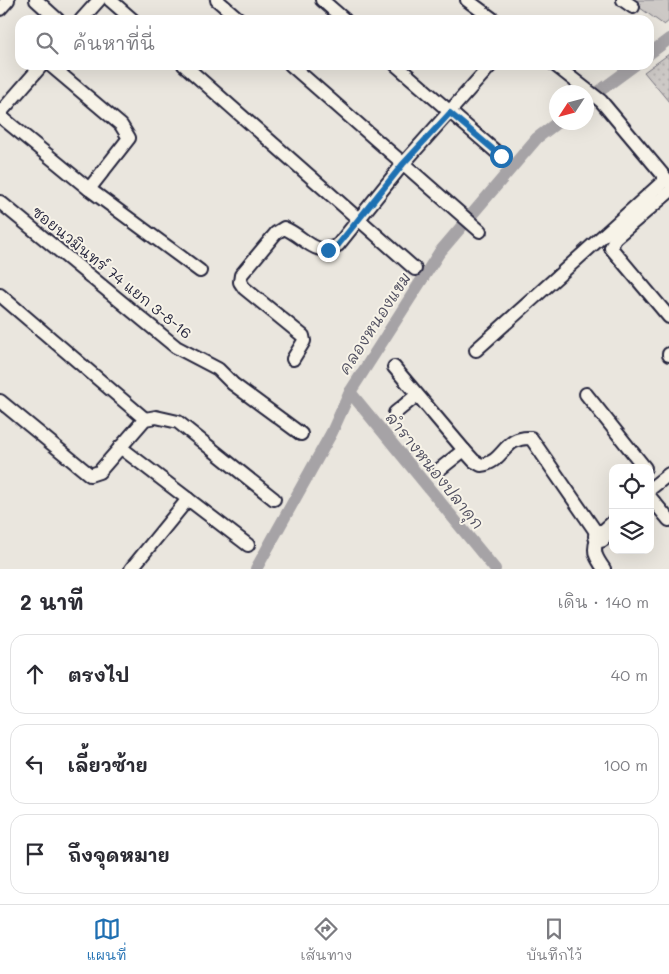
<!DOCTYPE html>
<html lang="th">
<meta charset="utf-8">
<style>
:root{--surface:#fff;--page:#f7f7f7;--text:#2b2b33;--muted:#7c7c81;--line:#e1e1e2;--accent:#1f6fb2}
body{margin:0;font-family:Mali,"Playpen Sans Thai",sans-serif;background:var(--page);color:var(--text)}
.controls{position:absolute;right:15px;bottom:15px;display:grid;overflow:hidden;border-radius:10px;box-shadow:0 5px 20px #0002}
.controls button{width:45px;height:45px;display:grid;place-items:center;padding:0;border:0;border-bottom:1px solid var(--line);background:var(--surface);color:var(--text);font:25px sans-serif}
.compass{position:absolute;left:549px;top:85px;width:45px;height:45px;border-radius:50%;background:var(--surface);box-shadow:0 5px 20px #0002;rotate:234deg}
.stop{position:absolute;width:15px;height:15px;margin:-11px;border:4px solid #1f6fb2;border-radius:50%;background:#fff}
.stop.end{background:#1f6fb2;border-color:#fff;box-shadow:0 1px 5px #0008}
.list{margin:0;padding:0;list-style:none}
h2{display:flex;justify-content:space-between;align-items:center;height:65px;margin:0;padding:0 20px;font-size:21px}
h2 small{font-size:16px;font-weight:400;color:var(--muted)}
.list li{display:grid;grid-template-columns:32px 1fr auto;gap:15px;align-items:center;box-sizing:border-box;height:80px;margin:0 10px 10px;padding:0 10px;border:1px solid var(--line);border-radius:15px}
.list b{display:block;font-size:19px;white-space:nowrap}
.list em{font-size:16px;font-style:normal;color:var(--muted)}
.icon{flex:none;width:28px;height:28px;fill:none;stroke:currentColor;stroke-width:2;stroke-linecap:round;stroke-linejoin:round}
.map{position:relative;flex:none;width:669px;height:569px;overflow:hidden}
.search{position:absolute;background:var(--surface);box-shadow:0 5px 20px #0002;left:15px;right:15px;top:15px;height:55px;display:flex;align-items:center;gap:12px;box-sizing:border-box;padding:0 18px;border-radius:15px;color:var(--muted);font-size:19px}
.sheet{height:335px;background:var(--surface)}
nav{display:flex;justify-content:space-around;align-items:center;box-sizing:border-box;height:70px;border-top:1px solid var(--line);background:var(--surface);font-size:14px;color:var(--muted)}
nav a{display:grid;justify-items:center;gap:2px}
nav .on{color:var(--accent)}
.map>svg:first-child{display:block}
.grass{fill:url(#grass-dots);stroke:#787680}
.green{fill:#cdc9c6;stroke:#787680}
.lines{fill:none;stroke-linecap:round;stroke-linejoin:round}
.canal{stroke:#a6a3a6;stroke-width:12}
.minor-casing{stroke:#22223b;stroke-width:16}
.minor{stroke:#f7f3e8;stroke-width:12}
.route{stroke:#1f6fb2;stroke-width:6}
.labels{text-anchor:middle;dominant-baseline:central;stroke-width:4;stroke-linejoin:round;paint-order:stroke}
.street-label{font-size:15px;fill:#22223b;stroke:#f7f3e8}
.water-label{font-size:16px;font-style:italic;fill:#504f60;stroke:#f7f3e8}
</style>
<div class="map">
<svg width="669" height="569" viewBox="0 0 669 569">
<defs>
<pattern id="grass-dots" width="8" height="8" patternUnits="userSpaceOnUse" patternTransform="scale(1.25)"><rect width="8" height="8" fill="#cdc9c6"/><path d="M2 2h.1M6 6h.1" fill="none" stroke="#b0acab" stroke-width="1.8" stroke-linecap="round"/></pattern>
</defs>
<rect width="100%" height="100%" fill="#eae6de"/>
<filter id="ink" filterUnits="userSpaceOnUse"><feTurbulence type="fractalNoise" baseFrequency=".02" numOctaves="2"/><feDisplacementMap in="SourceGraphic" scale="10" xChannelSelector="R" yChannelSelector="G"/><feConvolveMatrix kernelMatrix="1 2 1 2 8 2 1 2 1" color-interpolation-filters="sRGB"/></filter>
<g filter="url(#ink)">
<polygon class="grass" points="669,54 669,102 644,72"/>
<polygon class="green" points="629,0 669,0 669,21 664,25"/>
<g class="lines">
<g class="canal">
<polyline points="649,54 669,39"/>
<polyline points="586,101 635,65"/>
<polyline points="350,392 495,569"/>
<polyline points="256,569 332,432 350,392 439,253 537,138 558,122"/>
</g>
<defs>
<g id="minor">
<polyline points="36,0 58,20"/>
<polyline points="110,0 133,20"/>
<polyline points="217,0 240,20"/>
<polyline points="322,0 345,20"/>
<polyline points="467,0 494,20"/>
<polyline points="623,0 633,7"/>
<polyline points="0,9 8,0"/>
<polyline points="81,20 99,0"/>
<polyline points="50,65 121,125 129,138 89,189"/>
<polyline points="184,65 415,269"/>
<polyline points="291,65 480,231"/>
<polyline points="396,65 501,156"/>
<polyline points="555,65 601,101 669,182"/>
<polyline points="0,113 42,65"/>
<polyline points="0,116 89,189 200,271"/>
<polyline points="669,192 615,238 611,248 669,317"/>
<polyline points="0,202 176,347 218,369 233,384 301,434"/>
<polyline points="0,295 145,419"/>
<polyline points="476,350 666,179"/>
<polyline points="669,354 669,355"/>
<path d="M293 359 304 341 303 336 244 288 240 282 241 275 276 233 284 228C306 237 314 258 338 245L403 164 491 65"/>
<path d="M394 367 464 450 474 461 481 465C504 463 503 436 531 438L596 532"/>
<polyline points="586,394 645,468"/>
<polyline points="0,401 90,475 99,472 145,419 156,417 178,422 274,499"/>
<polyline points="395,413 417,395"/>
<polyline points="120,447 248,545"/>
<polyline points="440,469 464,450"/>
<polyline points="650,489 669,474"/>
<polyline points="650,497 669,520"/>
<circle cx="600" cy="536" r="5"/>
<polyline points="603,531 613,522"/>
<path d="M597 540C592 552 597 559 604 569"/>
<polyline points="131,569 188,499"/>
</g>
</defs>
<use href="#minor" class="minor-casing"/>
<use href="#minor" class="minor"/>
</g>
</g>
<g class="lines" filter="url(#ink)">
<polyline class="route" points="328,250 338,245 403,164 450,113 501,156"/>
</g>
<g class="labels">
<g class="street-label">
<text transform="translate(112 272) rotate(39)">ซอยนวมินทร์ 74 แยก 3-8-16</text>
</g>
<g class="water-label">
<text transform="translate(374 323) rotate(-57)">คลองหนองแขม</text>
<text transform="translate(435 470) rotate(51)">ลำรางหนองปลาดุก</text>
</g>
</g>
</svg>
<div class="controls">
<button><svg class="icon" aria-label="locate" viewBox="0 0 24 24"><circle cx="12" cy="12" r="6"/><path d="M12 2v4M12 18v4M2 12h4M18 12h4"/></svg></button>
<button><svg class="icon" aria-label="layers" viewBox="0 0 24 24"><path d="M12 4l9 5-9 5-9-5zM3 14l9 5 9-5"/></svg></button>
</div>
<svg class="compass" viewBox="-18 -18 36 36"><path d="M0-13l5 13h-10z" fill="#e53935"/><path d="M0 13l5-13h-10z" fill="#7c7c81"/></svg>
<div class="stop" style="left:501px;top:156px"></div>
<div class="stop end" style="left:328px;top:250px"></div>
<div class="search"><svg class="icon" aria-label="search" viewBox="0 0 24 24"><circle cx="10" cy="10" r="6"/><path d="M15 15l6 6"/></svg>ค้นหาที่นี่</div>
</div>
<section class="sheet">
<h2>2 นาที<small>เดิน · 140 m</small></h2>
<ul class="list">
<li><svg class="icon" aria-label="ahead" viewBox="0 0 24 24"><path d="M12 20V5M6 11l6-6 6 6"/></svg><div><b>ตรงไป</b></div><em>40 m</em></li>
<li><svg class="icon" aria-label="left" viewBox="0 0 24 24"><path d="M17 20v-9H6M10 6l-5 5 5 5"/></svg><div><b>เลี้ยวซ้าย</b></div><em>100 m</em></li>
<li><svg class="icon" aria-label="arrive" viewBox="0 0 24 24"><path d="M6 21V4h12l-3 4 3 4H6"/></svg><div><b>ถึงจุดหมาย</b></div></li>
</ul>
</section>
<nav>
<a class="on"><svg class="icon" aria-label="map" viewBox="0 0 24 24"><path d="M3 6l6-2 6 2 6-2v14l-6 2-6-2-6 2zM9 4v14M15 6v14"/></svg>แผนที่</a>
<a><svg class="icon" aria-label="directions" viewBox="0 0 24 24"><path d="M12 3l9 9-9 9-9-9zM9 14v-3h6M13 9l2 2-2 2"/></svg>เส้นทาง</a>
<a><svg class="icon" aria-label="saved" viewBox="0 0 24 24"><path d="M7 4h10v16l-5-4-5 4z"/></svg>บันทึกไว้</a>
</nav>
